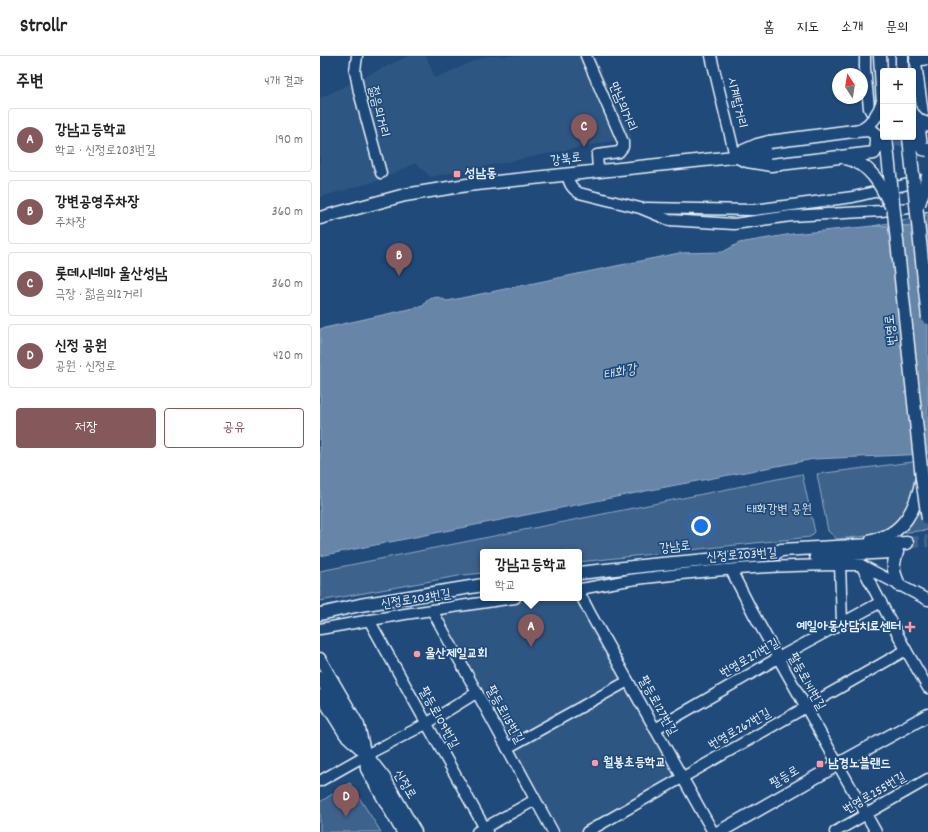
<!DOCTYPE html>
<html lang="ko">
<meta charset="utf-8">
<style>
:root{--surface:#fff;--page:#f2f2f2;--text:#222;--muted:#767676;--line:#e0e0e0;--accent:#85585c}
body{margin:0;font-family:Dekko,"Poor Story",sans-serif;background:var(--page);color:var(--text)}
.controls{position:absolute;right:12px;top:12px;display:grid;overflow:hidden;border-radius:4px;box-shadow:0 1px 3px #0004}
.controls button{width:36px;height:36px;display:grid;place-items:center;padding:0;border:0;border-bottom:1px solid var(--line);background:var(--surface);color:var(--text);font:20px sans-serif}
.compass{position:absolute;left:512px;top:12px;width:36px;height:36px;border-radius:50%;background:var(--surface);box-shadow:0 1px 3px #0004;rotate:348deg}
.you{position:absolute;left:381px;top:470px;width:14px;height:14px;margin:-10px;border:3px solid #fff;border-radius:50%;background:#1a73e8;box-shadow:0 0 0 6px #1a73e833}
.badge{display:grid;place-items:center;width:26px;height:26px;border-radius:50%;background:var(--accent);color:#fff;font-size:13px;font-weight:700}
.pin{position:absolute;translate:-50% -33px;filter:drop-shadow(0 1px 2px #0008)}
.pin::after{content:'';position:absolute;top:21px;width:14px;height:12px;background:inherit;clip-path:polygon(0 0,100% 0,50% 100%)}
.popup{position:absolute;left:160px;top:493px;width:102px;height:52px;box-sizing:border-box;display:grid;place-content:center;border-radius:4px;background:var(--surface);filter:drop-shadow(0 1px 3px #0005);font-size:13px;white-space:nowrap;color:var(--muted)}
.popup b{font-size:15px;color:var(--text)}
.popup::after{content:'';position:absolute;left:50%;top:100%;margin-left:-8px;border:8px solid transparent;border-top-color:var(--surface)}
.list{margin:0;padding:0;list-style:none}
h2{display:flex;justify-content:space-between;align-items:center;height:52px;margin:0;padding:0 16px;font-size:17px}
h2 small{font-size:13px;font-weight:400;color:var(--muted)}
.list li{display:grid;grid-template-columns:26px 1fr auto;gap:12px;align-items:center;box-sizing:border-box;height:64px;margin:0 8px 8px;padding:0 8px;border:1px solid var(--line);border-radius:4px}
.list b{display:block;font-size:15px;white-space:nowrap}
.list p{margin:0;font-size:13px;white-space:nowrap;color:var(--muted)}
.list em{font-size:13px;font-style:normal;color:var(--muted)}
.actions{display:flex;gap:8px;padding:12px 16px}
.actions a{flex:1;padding:9px 0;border:1px solid var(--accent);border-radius:4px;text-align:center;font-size:14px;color:var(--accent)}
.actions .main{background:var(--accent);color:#fff}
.map{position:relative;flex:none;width:608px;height:776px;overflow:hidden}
header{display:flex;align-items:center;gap:24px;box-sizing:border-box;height:56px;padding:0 20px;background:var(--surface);border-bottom:1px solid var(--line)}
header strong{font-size:19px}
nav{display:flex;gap:22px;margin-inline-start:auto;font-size:14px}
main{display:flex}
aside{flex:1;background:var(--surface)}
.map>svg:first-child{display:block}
.built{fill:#2e5683}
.green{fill:#3c628c;stroke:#92aac2}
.water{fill:#6685a7;stroke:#9ab0c7}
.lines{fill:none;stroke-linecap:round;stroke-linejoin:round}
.major-tunnel{stroke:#3d638d;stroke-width:12;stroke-dasharray:12 6;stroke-linecap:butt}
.minor-casing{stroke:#e8f1f8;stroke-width:13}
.major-casing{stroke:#e8f1f8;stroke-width:15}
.minor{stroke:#1f4a7a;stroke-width:10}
.major{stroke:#1f4a7a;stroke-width:12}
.major-bridge-casing{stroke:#e8f1f8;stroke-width:15;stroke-linecap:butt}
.major-bridge{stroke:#1f4a7a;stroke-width:12}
.poi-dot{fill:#ff9aa2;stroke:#1f4a7a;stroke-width:1.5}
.labels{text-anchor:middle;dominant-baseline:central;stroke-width:3.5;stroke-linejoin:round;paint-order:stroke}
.street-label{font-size:13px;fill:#e8f1f8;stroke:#1f4a7a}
.poi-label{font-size:13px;font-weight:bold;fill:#e8f1f8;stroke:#1f4a7a;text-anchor:start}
.park-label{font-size:13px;fill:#d7e3ed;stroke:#1f4a7a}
.water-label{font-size:14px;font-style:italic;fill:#d4e1ec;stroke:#1f4a7a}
</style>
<header>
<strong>Strollr</strong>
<nav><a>홈</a><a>지도</a><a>소개</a><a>문의</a></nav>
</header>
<main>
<aside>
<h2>주변<small>4개 결과</small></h2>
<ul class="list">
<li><span class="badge">A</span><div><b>강남고등학교</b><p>학교 · 신정로203번길</p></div><em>190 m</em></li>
<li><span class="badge">B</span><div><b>강변공영주차장</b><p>주차장</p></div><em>360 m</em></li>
<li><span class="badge">C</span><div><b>롯데시네마 울산성남</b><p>극장 · 젊음의2거리</p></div><em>360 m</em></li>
<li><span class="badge">D</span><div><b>신정 공원</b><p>공원 · 신정로</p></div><em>420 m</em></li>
</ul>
<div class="actions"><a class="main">저장</a><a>공유</a></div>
</aside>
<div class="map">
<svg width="608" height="776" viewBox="0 0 608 776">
<rect width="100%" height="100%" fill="#1f4a7a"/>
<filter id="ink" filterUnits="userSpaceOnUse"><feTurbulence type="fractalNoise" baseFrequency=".025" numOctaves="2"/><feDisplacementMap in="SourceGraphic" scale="8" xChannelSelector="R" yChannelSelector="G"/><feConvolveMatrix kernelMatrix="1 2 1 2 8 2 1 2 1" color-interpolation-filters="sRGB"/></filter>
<g filter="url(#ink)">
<g class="built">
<polygon points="88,0 106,0 115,22 166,0 274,0 312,81 111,121 96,107 57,125 0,141 0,42"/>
<polygon points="218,542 257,542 302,623 190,685 120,558"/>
<polygon points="305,632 357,721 262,776 238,776 194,693"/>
</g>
<g class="green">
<polygon points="608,159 608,170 553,170"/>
<polygon points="608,404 608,474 517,483 508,475 497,418"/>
<polygon points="482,418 495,476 490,481 259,506 259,496 163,496 163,517 144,519 0,545 0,515"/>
<polygon points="30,727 61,776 0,776 0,746"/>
</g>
<polygon class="water" points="553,170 608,170 608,398 494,403 351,430 0,500 0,273 103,250 108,243 118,241 127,245 359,197 403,196 419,187 472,178"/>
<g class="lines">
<g class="major-tunnel">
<polyline points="557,86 608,82"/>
<polyline points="587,487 608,485"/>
</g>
<defs>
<g id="minor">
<polyline points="37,0 35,15 39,36 61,117"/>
<polyline points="266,0 303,86 303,91 299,96 277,99 278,114"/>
<polyline points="391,0 415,100"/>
<path d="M545 0V12L549 52C552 59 555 60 562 60"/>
<polyline points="595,0 603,58"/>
<polyline points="595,5 608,3"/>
<path d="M247 118C249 127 251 132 259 137L320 152 349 164 414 168 471 160 561 155 608 150"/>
<polyline points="326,152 434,154 533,141 601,125"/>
<polyline points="520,508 522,566"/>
<polyline points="541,509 586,594 608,632"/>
<polyline points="541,509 608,544"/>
<polyline points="411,514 433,557 556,776"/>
<path d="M259 533C284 529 309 523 334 521 402 513 472 508 541 509"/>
<polyline points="259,536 271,559 393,776"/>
<polyline points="112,554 233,776"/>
<polyline points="49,564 167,776"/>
<polyline points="0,573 85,558 195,542"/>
<polyline points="0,602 39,669 44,691"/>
<polyline points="0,639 25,679 39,692"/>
<polyline points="335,673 458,602 561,546"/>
<polyline points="187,692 308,625"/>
<polyline points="0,725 46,699 106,668 156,637"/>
<polyline points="157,776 215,744"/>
<polyline points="267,776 586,594"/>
<polyline points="515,776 608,723"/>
</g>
<g id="major">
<polyline points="560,0 563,49"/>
<polyline points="582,0 582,15"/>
<polyline points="421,96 437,89 449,86"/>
<polyline points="417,101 427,105 451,109"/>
<polyline points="0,162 85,139 147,129 546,87"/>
<path d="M552 484C583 480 597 451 602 422"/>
<path d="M577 496C572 511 573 515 579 529"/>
<polyline points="496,500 571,496"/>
<polyline points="259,517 331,509 454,498 461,494 587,487"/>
<polyline points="0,558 40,549 163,529"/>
<polyline points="0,621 46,699 64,722 95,776"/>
<polyline points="46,700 47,713 83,776"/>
<polyline points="399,776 517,709 608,659"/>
</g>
</defs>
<use href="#minor" class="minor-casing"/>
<use href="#major" class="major-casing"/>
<use href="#minor" class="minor"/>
<use href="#major" class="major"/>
<defs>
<g id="major-bridge">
<polyline points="593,58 600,65 608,68"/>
<polyline points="608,69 602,70 599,74 601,91 603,93 608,94"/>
<polyline points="566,81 602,422 608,463"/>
<polyline points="589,81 608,262"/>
<path d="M449 86 541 74C553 67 559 58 563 45"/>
<path d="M525 102C550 107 561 129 571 150"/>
<polyline points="451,109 554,97 557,91 555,77 548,74 535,75"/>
<polyline points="599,148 608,120"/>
</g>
</defs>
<use href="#major-bridge" class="major-bridge-casing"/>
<use href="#major-bridge" class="major-bridge"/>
</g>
</g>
<g class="poi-dot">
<rect x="133" y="114" width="8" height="8" rx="2"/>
<path d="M588 565h4v4h4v4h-4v4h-4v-4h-4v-4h4z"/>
<circle cx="97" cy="598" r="4"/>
<circle cx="275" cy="707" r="4"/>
<rect x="496" y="704" width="8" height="8" rx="2"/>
</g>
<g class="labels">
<g class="street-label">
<text transform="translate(416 47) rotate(77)">시계탑거리</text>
<text transform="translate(302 51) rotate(67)">만남의거리</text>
<text transform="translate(58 56) rotate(76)">젊음의거리</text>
<text transform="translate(246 104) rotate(-7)">강북로</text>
<text transform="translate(572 274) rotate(-96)">번영로</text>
<text transform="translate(355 492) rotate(-6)">강남로</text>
<text transform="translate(422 500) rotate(-4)">신정로203번길</text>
<text transform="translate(96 544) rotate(-9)">신정로203번길</text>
<text transform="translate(430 603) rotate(-30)">번영로271번길</text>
<text transform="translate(486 626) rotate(61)">팔등로141번길</text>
<text transform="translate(337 650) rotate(61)">팔등로127번길</text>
<text transform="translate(184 659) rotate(61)">팔등로115번길</text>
<text transform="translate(118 662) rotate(61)">팔등로109번길</text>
<text transform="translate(420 674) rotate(-30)">번영로267번길</text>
<text transform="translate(465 722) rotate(-30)">팔등로</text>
<text transform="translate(84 729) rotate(59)">신정로</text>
<text transform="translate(555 738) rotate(-30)">번영로255번길</text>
</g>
<g class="poi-label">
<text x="145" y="118">성남동</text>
<text x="581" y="571" text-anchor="end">예일아동상담치료센터</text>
<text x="105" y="598">울산제일교회</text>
<text x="283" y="707">월봉초등학교</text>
<text x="508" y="708">남경노블랜드</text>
</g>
<g class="park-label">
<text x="459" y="454">태화강변 공원</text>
</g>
<g class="water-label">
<text transform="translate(300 317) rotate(-12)">태화강</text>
</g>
</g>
</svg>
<div class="controls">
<button>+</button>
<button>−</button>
</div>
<svg class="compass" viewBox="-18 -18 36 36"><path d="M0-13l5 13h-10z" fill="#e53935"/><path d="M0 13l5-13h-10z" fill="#767676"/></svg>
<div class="you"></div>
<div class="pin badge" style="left:211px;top:591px">A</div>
<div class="popup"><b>강남고등학교</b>학교</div>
<div class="pin badge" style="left:79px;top:220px">B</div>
<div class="pin badge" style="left:264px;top:91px">C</div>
<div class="pin badge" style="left:26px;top:761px">D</div>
</div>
</main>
